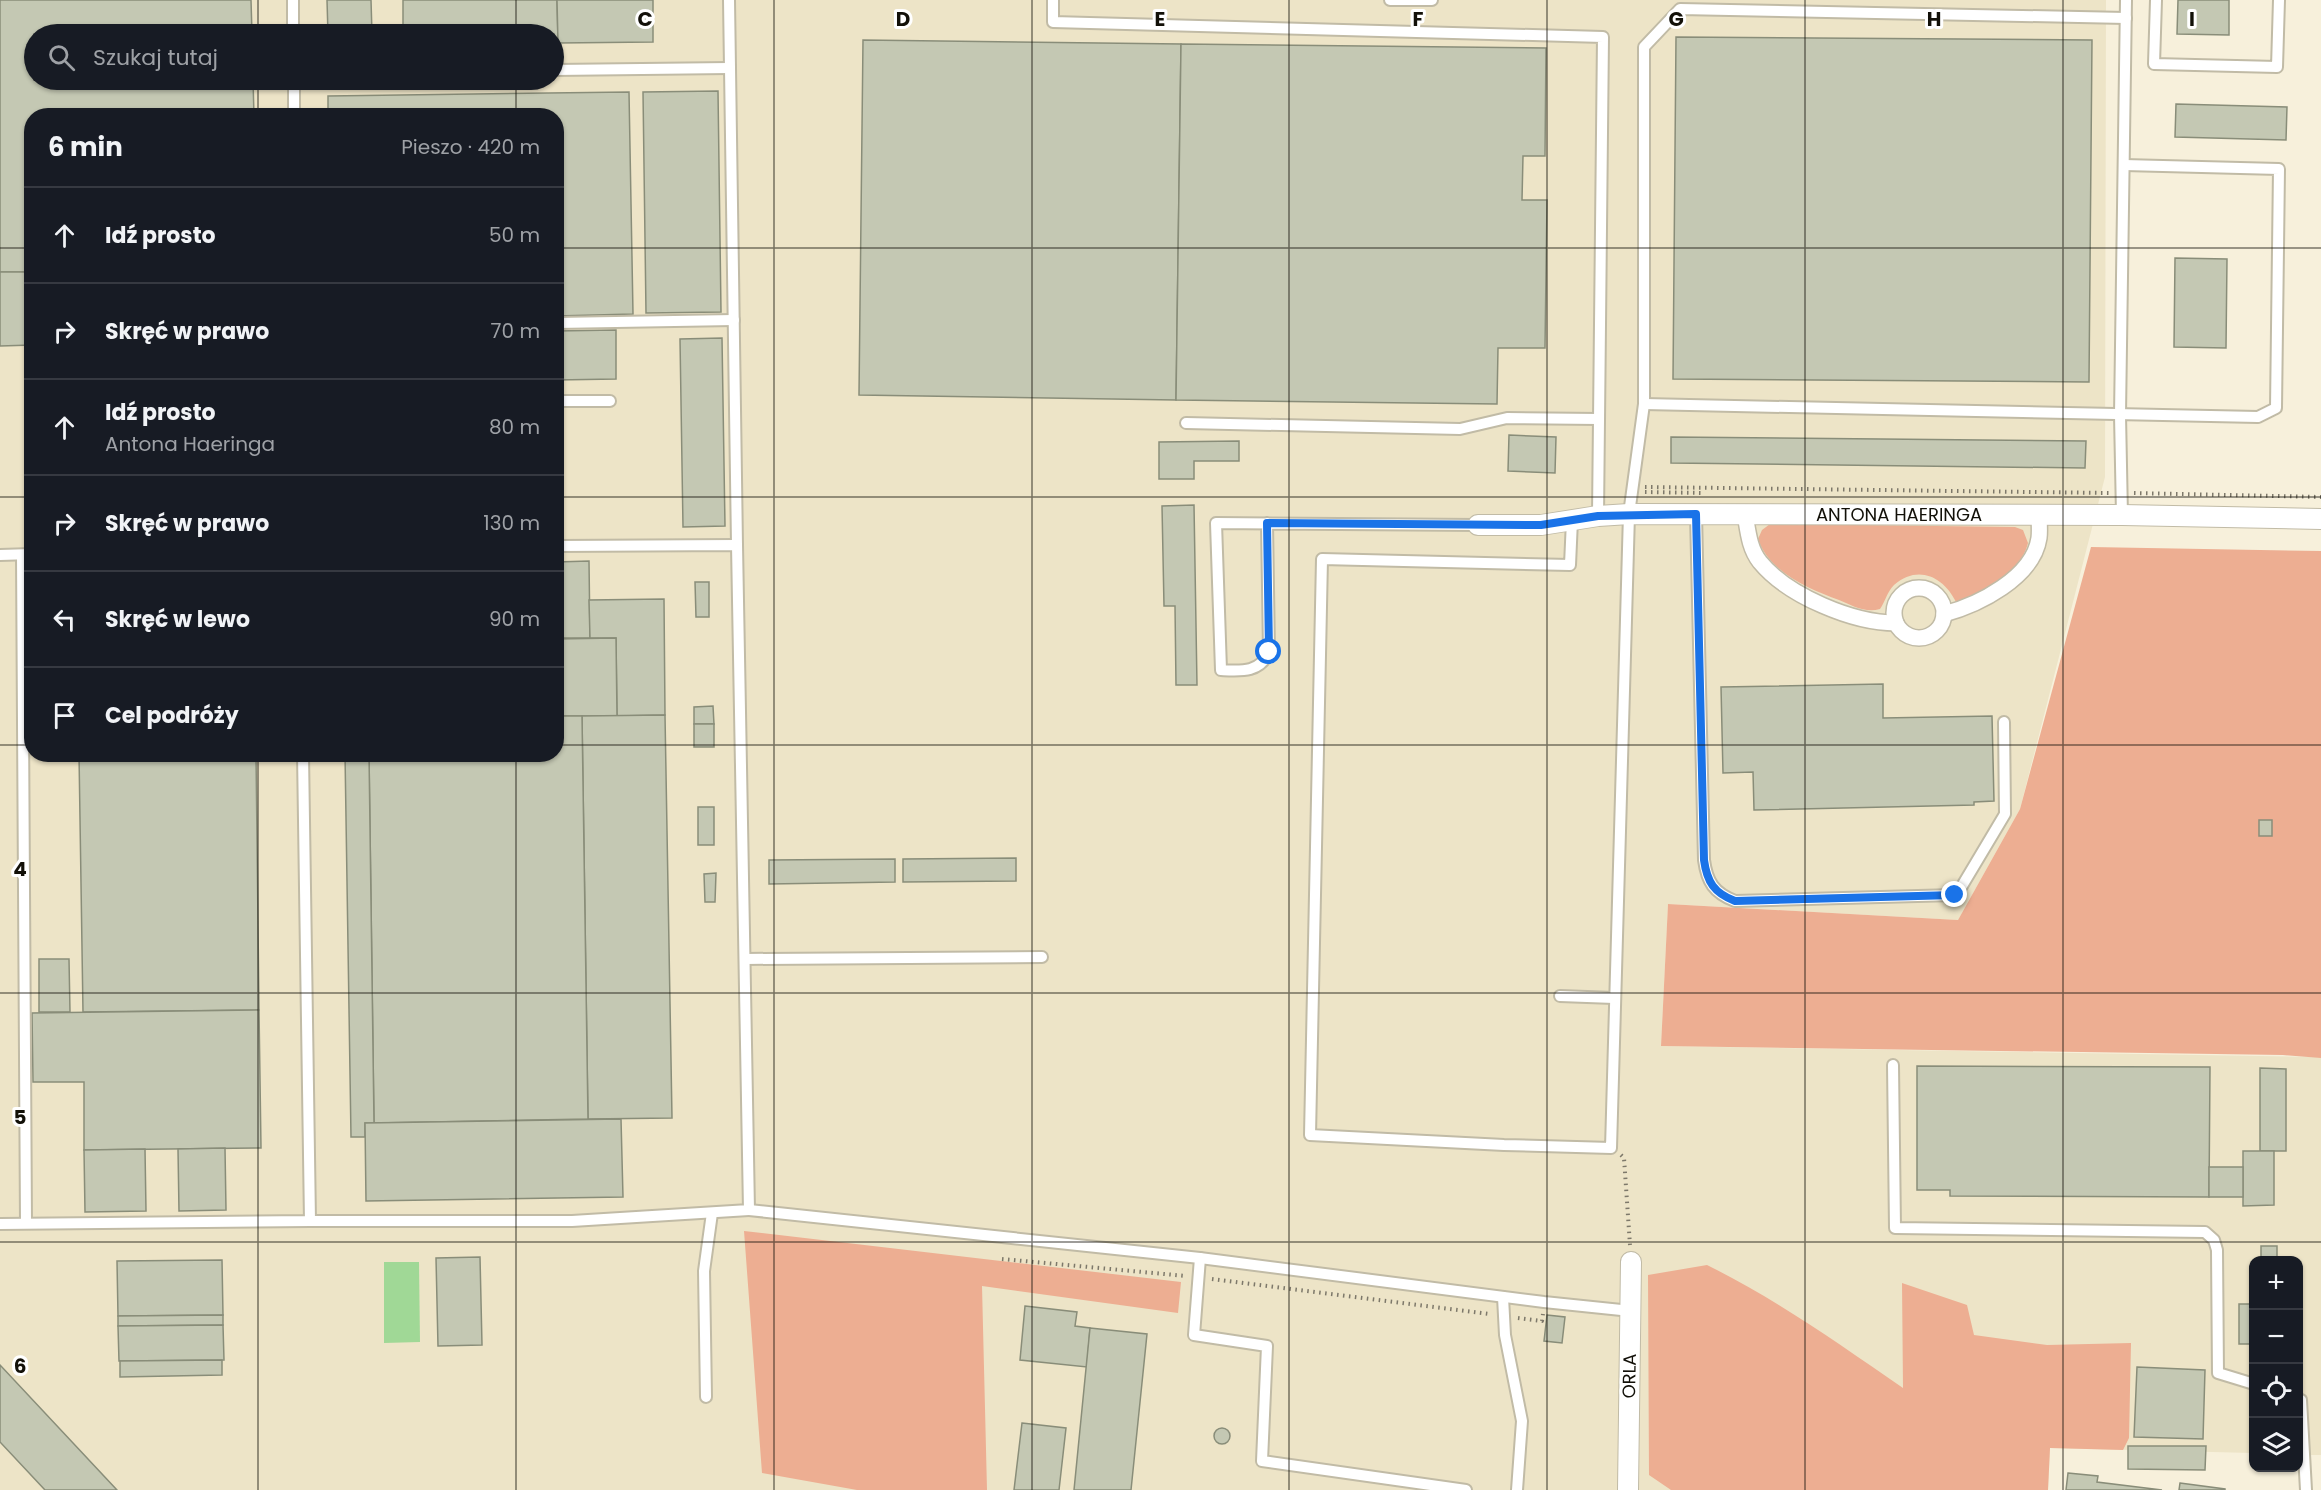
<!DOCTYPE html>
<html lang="pl">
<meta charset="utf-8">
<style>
:root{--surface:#171b24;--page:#20242c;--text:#f1f3f6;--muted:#9ea1a6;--line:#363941}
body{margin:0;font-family:Poppins,sans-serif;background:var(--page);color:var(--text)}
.controls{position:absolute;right:18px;bottom:18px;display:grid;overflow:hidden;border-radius:12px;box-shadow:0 2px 4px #0004}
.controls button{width:54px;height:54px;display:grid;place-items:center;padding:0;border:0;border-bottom:2px solid var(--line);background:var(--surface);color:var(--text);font:30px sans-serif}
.stop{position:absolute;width:18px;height:18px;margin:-14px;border:4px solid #1a73e8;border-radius:50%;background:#fff}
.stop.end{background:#1a73e8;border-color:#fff;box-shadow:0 2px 6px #0008}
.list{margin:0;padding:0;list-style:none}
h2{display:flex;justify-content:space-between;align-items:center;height:78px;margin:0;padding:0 24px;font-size:26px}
h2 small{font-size:20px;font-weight:400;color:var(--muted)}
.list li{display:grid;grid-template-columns:39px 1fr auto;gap:18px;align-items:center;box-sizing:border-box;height:96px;padding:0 24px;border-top:2px solid var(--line)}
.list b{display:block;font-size:22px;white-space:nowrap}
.list p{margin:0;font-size:20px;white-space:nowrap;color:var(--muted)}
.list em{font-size:20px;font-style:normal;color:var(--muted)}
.icon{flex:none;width:33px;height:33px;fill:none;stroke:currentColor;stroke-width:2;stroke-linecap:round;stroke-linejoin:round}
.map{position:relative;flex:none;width:2321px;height:1490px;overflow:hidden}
.search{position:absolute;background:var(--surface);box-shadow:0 2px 4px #0004;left:24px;top:24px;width:540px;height:66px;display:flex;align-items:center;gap:15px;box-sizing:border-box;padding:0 21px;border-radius:33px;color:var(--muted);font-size:22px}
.panel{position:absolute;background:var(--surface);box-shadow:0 2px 4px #0004;left:24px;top:108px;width:540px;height:654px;border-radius:24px}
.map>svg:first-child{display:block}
.built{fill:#ede4c7;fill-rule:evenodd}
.green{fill:#edae92}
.water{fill:#a0d896}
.building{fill:#c4c8b3;stroke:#898d79;stroke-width:1.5}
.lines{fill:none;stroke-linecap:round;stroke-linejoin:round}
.service-casing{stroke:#c1bba6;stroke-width:14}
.pedestrian-casing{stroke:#c1bba6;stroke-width:18}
.minor-casing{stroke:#c1bba6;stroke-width:22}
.path{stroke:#7d786a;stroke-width:4;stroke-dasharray:1.5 4.5;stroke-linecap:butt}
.service{stroke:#fff;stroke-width:10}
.pedestrian{stroke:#fff;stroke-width:15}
.minor{stroke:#fff;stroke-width:20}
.route{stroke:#1a73e8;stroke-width:8}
.grid{fill:none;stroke:#121008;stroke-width:1.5;stroke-opacity:0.55}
.labels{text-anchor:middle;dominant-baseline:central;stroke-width:6;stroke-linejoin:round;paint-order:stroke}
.street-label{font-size:18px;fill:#121008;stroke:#fff}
.grid-label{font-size:20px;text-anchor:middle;font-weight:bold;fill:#121008;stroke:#fff;stroke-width:6;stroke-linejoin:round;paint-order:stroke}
</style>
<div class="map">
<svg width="2321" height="1490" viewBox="0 0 2321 1490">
<rect width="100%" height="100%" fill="#f7f0db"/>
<path class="built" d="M0 0H2106L2105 477 2020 809 1958 920 1668 904 1661 1046 2321 1057V1455H2299L2298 1260H2254L2253 1453 2050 1448 2048 1490H0ZM34 34H554V80H34ZM32 116H556V754H32Z"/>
<g class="green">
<path d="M1770 524 2015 527 2023 530 2028 543C2021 573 1983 593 1956 602 1944 577 1918 564 1894 585 1887 592 1885 602 1880 609 1865 613 1853 606 1839 600 1809 589 1769 572 1758 539L1762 530Z"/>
<polygon points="2091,547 2321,551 2321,1058 2283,1055 1661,1046 1668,904 1958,920 2020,809"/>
<polygon points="744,1231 1181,1282 1178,1313 982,1286 987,1490 857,1490 762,1473"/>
<path d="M1707 1265C1776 1299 1839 1344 1903 1388L1902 1283 1967 1305 1974 1335 2047 1345 2131 1343 2129 1438 2123 1450 2050 1448 2048 1490H1671L1649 1475 1648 1275Z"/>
</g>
<polygon class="water" points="384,1262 419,1262 420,1342 384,1343"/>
<g class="building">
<polygon points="0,0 251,0 252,34 34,34 34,80 253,80 254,116 32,116 32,272 0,272"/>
<polygon points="327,0 371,0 372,34 328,34"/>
<polygon points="403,0 557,0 558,43 554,43 554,34 403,34"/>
<polygon points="557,0 653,0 653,42 558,43"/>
<polygon points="2178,0 2229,0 2229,35 2177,34"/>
<polygon points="1676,37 2092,40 2089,382 1673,379"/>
<polygon points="863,40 1181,44 1176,400 859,395"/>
<polygon points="1181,44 1546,48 1545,156 1523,156 1522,200 1547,200 1545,348 1498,348 1497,404 1176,400"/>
<polygon points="718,91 721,312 646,313 643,92"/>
<polygon points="629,92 633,314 556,316 556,116 328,116 328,96"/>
<polygon points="2176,104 2287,107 2286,140 2175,137"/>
<polygon points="2175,258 2227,259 2226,348 2174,347"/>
<polygon points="0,272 32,272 32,345 0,346"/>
<polygon points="616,330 616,379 556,380 556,331"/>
<polygon points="722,338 725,526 683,527 680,339"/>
<polygon points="1509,435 1556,437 1555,473 1508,471"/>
<polygon points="1671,437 2086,441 2085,468 1671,463"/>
<polygon points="1239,441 1239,461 1194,461 1194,479 1159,479 1159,442"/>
<polygon points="1194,505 1197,685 1176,685 1175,606 1164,606 1162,506"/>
<polygon points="589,561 590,638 556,638 556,562"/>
<polygon points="695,582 709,582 709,617 696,617"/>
<polygon points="664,599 665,715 617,716 616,638 590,638 589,600"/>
<polygon points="616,638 617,716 556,716 556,639"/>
<polygon points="1883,684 1883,718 1992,716 1994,801 1974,802 1974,805 1754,810 1753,772 1723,773 1721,687"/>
<polygon points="713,706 714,724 694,724 694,707"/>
<polygon points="665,715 672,1118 588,1119 582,716"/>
<polygon points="556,716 582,716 588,1119 374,1123 369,754 556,754"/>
<rect x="694" y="724" width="20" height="23"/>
<polygon points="79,754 256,754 259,1010 83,1012"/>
<polygon points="345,754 369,754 374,1123 365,1123 365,1137 351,1137"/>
<rect x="698" y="807" width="16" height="38"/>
<rect x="2259" y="820" width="13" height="16"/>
<polygon points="1016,858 1016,881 903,882 903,859"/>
<polygon points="895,859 895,882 769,884 769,860"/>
<polygon points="716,873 715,902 705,902 704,874"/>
<polygon points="39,959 69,959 70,1012 39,1012"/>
<polygon points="259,1010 261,1148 84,1150 84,1082 33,1082 32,1013"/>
<polygon points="1917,1066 2210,1067 2209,1197 1950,1196 1950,1190 1917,1190"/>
<polygon points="2260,1068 2286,1069 2286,1151 2260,1151"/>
<polygon points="621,1119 623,1197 366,1201 365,1123"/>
<polygon points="225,1148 226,1210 179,1211 178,1149"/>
<polygon points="145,1149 146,1211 85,1212 84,1150"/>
<polygon points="2243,1151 2274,1151 2274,1205 2243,1206"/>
<rect x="2209" y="1167" width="34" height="30"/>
<rect x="2261" y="1246" width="16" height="14"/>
<polygon points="480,1257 482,1345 438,1346 436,1258"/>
<polygon points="222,1260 223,1315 118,1316 117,1261"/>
<rect x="2239" y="1304" width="15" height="40"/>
<polygon points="1025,1306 1077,1312 1075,1326 1090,1328 1087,1367 1020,1360"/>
<polygon points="223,1315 223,1325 118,1326 118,1316"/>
<polygon points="1547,1315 1565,1317 1562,1343 1544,1341"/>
<polygon points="223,1325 224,1360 119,1361 118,1326"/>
<polygon points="1090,1328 1147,1334 1131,1490 1074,1490"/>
<polygon points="222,1360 222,1375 120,1377 120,1361"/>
<polygon points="0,1365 117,1490 45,1490 0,1442"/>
<polygon points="2137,1367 2205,1370 2203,1439 2134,1437"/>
<polygon points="1022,1423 1066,1428 1059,1490 1014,1490"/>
<circle cx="1222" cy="1436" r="8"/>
<polygon points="2128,1446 2206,1446 2205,1470 2128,1469"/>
<polygon points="2068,1473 2098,1476 2097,1482 2162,1490 2066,1490"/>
<polygon points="2180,1483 2225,1489 2225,1490 2179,1490"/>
</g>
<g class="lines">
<defs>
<g id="service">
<polyline points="293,0 293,34"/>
<polyline points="729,0 737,545"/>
<polyline points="1053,0 1053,22 1603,37 1598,516"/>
<polyline points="1390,0 1432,0"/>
<polyline points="2156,0 2154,64 2277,67 2279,0"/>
<polyline points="554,70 730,68"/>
<polyline points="294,80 294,116"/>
<polyline points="556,323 734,320"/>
<polyline points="556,401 610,401"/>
<polyline points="1644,404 2258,417 2276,408 2279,169 2124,165"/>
<polyline points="1186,423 1460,429 1507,418 1599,419"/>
<path d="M1696 514 1704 860C1707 882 1714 893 1735 901L1955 895 1959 891 2005 814 2004 722"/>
<polyline points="2122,515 2120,415 2126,0"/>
<polyline points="1572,520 1570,565 1322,559 1310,1135 1504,1145 1611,1148 1629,514 1644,404 1644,47 1680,9 2126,18"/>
<path d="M1267 523 1269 652C1260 673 1241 671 1221 670L1216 523 1478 525"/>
<polyline points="0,555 32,554"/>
<polyline points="22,555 26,1223"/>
<polyline points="745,959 1042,957"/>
<polyline points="1560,996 1614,998"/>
<polyline points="1893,1065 1895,1228 2205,1232 2214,1240 2217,1250 2218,1373 2254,1384"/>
<polyline points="749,1210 1200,1258 1544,1302 1631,1311"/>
<polyline points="310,1221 572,1221 749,1210 737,545 556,546"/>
<polyline points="0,1224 310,1221 303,754"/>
<polyline points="1200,1258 1194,1335 1267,1346 1262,1461 1466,1490"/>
<polyline points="1503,1297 1505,1335 1522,1421 1517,1490"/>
<polyline points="706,1397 704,1271 712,1213"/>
<polyline points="2298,1399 2301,1400 2306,1490"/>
</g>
<g id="pedestrian">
<path d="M1745 514C1748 531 1749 548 1760 562 1788 596 1853 623 1896 623"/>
<circle cx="1919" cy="613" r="25"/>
<path d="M1944 614C1978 605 2033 578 2039 538 2040 531 2039 522 2039 515"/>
</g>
<g id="minor">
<polyline points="1478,525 1541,525 1598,516 1629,514 2122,515 2321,519"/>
<polyline points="1628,1490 1631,1262"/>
</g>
</defs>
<use href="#service" class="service-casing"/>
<use href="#pedestrian" class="pedestrian-casing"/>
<use href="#minor" class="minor-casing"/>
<g class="path">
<polyline points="1645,487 2109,493"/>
<polyline points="1645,492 1703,493"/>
<polyline points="2134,493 2321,497"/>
<polyline points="1621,1155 1624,1158 1630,1245"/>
<polyline points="1002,1259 1186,1276"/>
<polyline points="1212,1279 1490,1314"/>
<polyline points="1518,1318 1542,1321 1543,1314"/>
</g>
<use href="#service" class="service"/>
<use href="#pedestrian" class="pedestrian"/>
<use href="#minor" class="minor"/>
</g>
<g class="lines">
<path class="route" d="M1269 652 1267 523 1541 525 1598 516 1696 514 1704 860C1707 882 1714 893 1735 901L1955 895"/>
</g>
<path class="grid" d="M258 0V34M516 0V34M774 0V1490M1032 0V1490M1289 0V1490M1547 0V1490M1805 0V1490M2063 0V1490M258 80V116M516 80V116M0 248H32M556 248H2321M0 497H32M556 497H2321M0 745H32M556 745H2321M258 754V1490M516 754V1490M0 993H2321M0 1242H2321"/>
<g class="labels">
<g class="street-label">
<text x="1899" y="514">ANTONA HAERINGA</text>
<text transform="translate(1629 1376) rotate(-89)">ORLA</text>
</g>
</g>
<g class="grid-label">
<text x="645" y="26">C</text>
<text x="903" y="26">D</text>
<text x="1160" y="26">E</text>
<text x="1418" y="26">F</text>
<text x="1676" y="26">G</text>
<text x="1934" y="26">H</text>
<text x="2192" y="26">I</text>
<text x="20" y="876">4</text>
<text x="20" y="1124">5</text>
<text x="20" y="1373">6</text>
</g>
</svg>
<div class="controls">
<button>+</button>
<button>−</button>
<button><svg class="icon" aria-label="locate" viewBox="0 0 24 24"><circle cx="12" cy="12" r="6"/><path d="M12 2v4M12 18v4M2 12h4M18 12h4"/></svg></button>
<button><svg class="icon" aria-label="layers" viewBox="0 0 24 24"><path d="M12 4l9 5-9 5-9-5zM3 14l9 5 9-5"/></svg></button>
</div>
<div class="stop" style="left:1269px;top:652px"></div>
<div class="stop end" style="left:1955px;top:895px"></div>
<div class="search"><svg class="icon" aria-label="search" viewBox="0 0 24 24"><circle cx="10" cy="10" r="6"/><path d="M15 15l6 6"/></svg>Szukaj tutaj</div>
<section class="panel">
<h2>6 min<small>Pieszo · 420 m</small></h2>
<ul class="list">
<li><svg class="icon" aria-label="ahead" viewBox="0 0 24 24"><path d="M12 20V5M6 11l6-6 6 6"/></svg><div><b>Idź prosto</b></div><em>50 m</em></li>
<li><svg class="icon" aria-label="right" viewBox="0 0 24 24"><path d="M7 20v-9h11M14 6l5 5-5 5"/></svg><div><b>Skręć w prawo</b></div><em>70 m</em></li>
<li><svg class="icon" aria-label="ahead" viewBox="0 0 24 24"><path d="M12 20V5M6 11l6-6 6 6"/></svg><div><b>Idź prosto</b><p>Antona Haeringa</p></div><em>80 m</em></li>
<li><svg class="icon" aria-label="right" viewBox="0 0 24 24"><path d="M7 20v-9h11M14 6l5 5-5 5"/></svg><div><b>Skręć w prawo</b></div><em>130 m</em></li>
<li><svg class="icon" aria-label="left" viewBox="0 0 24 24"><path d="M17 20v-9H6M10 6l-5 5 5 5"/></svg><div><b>Skręć w lewo</b></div><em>90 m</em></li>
<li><svg class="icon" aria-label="arrive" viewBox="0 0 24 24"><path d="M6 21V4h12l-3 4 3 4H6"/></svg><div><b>Cel podróży</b></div></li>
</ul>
</section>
</div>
